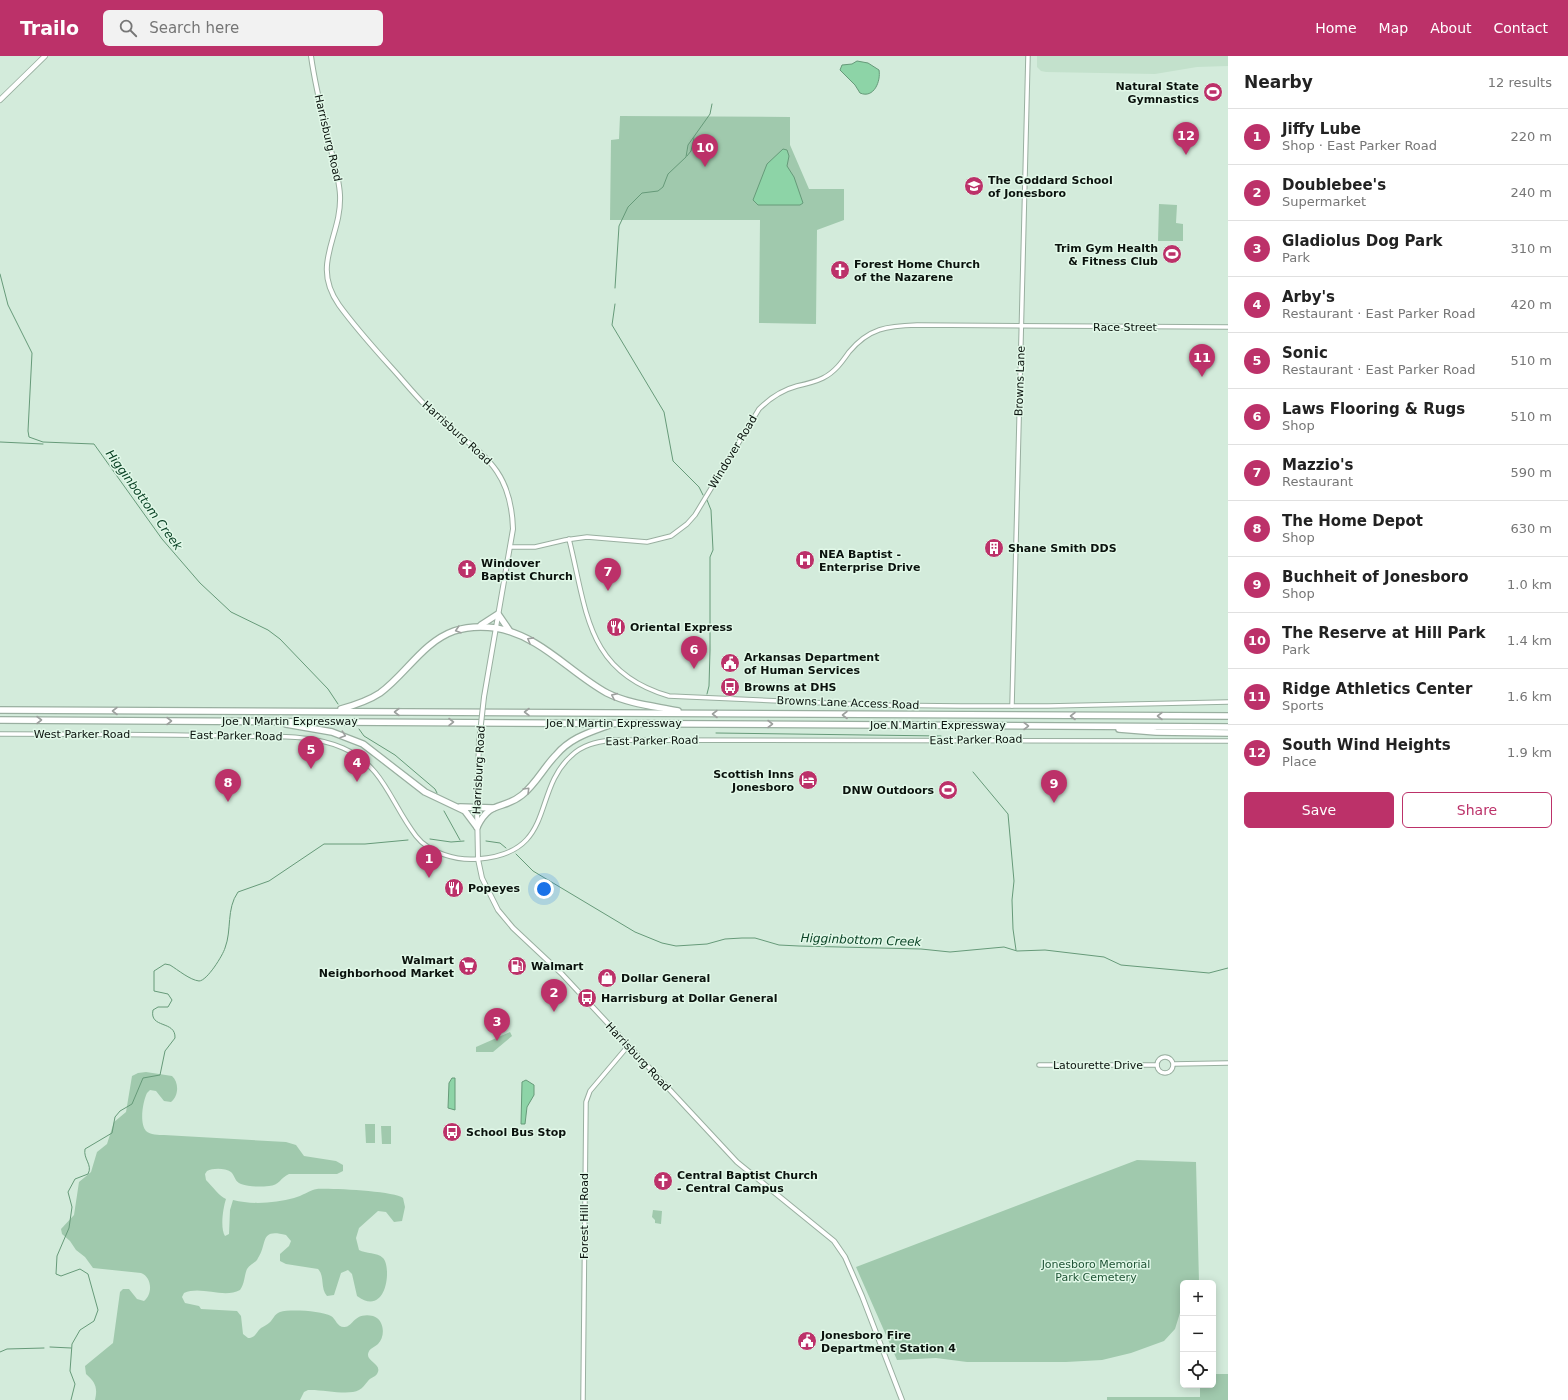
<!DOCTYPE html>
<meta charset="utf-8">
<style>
:root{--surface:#fff;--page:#f2f2f2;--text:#222;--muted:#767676;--line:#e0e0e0;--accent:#bc3169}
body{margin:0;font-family:"DejaVu Sans",sans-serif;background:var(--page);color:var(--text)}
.controls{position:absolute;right:12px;bottom:12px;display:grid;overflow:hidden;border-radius:6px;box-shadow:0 2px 10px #0003}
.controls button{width:36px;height:36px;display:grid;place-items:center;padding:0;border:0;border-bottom:1px solid var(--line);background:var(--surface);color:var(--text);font:20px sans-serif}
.you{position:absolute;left:544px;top:833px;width:14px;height:14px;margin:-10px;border:3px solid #fff;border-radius:50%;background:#1a73e8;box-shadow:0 0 0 6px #1a73e833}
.badge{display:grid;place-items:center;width:26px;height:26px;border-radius:50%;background:var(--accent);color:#fff;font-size:13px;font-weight:700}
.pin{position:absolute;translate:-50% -33px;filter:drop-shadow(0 1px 2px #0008)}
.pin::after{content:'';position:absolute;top:21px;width:14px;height:12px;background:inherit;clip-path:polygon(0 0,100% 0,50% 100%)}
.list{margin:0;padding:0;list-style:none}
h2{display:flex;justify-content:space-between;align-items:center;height:52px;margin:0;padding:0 16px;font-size:17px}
h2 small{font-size:13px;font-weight:400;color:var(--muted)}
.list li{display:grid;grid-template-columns:26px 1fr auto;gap:12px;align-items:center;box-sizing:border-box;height:56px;padding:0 16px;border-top:1px solid var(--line)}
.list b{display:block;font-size:15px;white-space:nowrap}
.list p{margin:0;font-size:13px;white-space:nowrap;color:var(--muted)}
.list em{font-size:13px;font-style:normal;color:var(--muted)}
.actions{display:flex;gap:8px;padding:12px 16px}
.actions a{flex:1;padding:9px 0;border:1px solid var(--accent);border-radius:6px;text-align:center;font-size:14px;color:var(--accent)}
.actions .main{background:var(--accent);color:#fff}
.icon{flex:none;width:22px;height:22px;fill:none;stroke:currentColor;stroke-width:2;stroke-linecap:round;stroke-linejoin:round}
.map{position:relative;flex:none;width:1228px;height:1344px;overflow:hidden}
header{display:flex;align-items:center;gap:24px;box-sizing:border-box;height:56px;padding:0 20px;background:var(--accent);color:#fff}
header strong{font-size:19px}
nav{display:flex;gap:22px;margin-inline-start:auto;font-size:14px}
.search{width:280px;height:36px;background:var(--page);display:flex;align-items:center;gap:10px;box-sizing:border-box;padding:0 14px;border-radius:6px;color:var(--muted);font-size:15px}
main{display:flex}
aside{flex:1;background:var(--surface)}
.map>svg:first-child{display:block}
.built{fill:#c3e1cc}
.green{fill:#a0c9ad}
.water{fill:#8dd4a7;stroke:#669a79}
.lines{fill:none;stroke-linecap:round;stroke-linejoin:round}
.stream{stroke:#669a79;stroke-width:1}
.tertiary-casing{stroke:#99afa0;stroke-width:5.5}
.secondary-casing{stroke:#99afa0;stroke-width:6}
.primary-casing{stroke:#99afa0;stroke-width:6}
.motorway-casing{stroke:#99afa0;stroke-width:8}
.tertiary{stroke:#fff;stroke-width:3.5}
.secondary{stroke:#fff;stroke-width:4}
.primary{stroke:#fff;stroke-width:4.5}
.motorway{stroke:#fff;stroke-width:5.5}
.secondary-bridge-casing{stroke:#99afa0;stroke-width:6;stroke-linecap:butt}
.secondary-bridge{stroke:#fff;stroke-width:4}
.oneway{stroke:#9da09e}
.labels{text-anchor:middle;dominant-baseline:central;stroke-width:3;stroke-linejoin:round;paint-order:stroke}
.poi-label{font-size:11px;font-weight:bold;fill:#0a120d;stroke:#e1f8e8;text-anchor:start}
.street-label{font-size:11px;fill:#0a120d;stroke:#e1f8e8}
.park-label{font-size:11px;fill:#1f5335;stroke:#e1f8e8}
.water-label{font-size:12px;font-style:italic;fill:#0b4326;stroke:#e1f8e8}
</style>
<header>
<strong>Trailo</strong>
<div class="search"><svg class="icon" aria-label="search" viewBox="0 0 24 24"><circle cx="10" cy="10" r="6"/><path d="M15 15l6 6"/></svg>Search here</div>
<nav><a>Home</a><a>Map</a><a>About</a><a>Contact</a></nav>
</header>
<main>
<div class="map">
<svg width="1228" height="1344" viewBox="0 0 1228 1344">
<rect width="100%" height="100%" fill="#d3ebdb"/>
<polygon class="built" points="1037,0 1228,0 1228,10 1197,11 1155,18 1046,16 1041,15 1037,11"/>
<g class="green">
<polygon points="620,60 790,61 790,89 809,133 844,133 844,164 817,174 816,268 759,267 760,164 610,164 611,84 619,83"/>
<polygon points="1159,148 1177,149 1176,167 1183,168 1183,185 1158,185"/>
<polygon points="510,976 512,980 493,996 476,996 476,991"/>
<path d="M146 1016 172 1020C179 1026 179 1040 171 1046L164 1045 156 1035 150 1034 147 1037C143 1045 139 1067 146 1075 150 1079 159 1079 164 1079L286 1086 296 1089 304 1100 336 1105 343 1109V1115L337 1118H289C281 1121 279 1130 269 1130 260 1131 249 1131 241 1128 235 1126 235 1120 231 1116 225 1112 213 1112 207 1115L205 1118 206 1124C212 1130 220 1141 226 1143 223 1152 220 1172 225 1180L229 1178 230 1154 233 1144C252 1149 276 1147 294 1142 302 1140 310 1134 317 1133 330 1132 394 1135 403 1142L405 1151 402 1165 394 1166 386 1156 378 1155 359 1172 356 1182 359 1194C366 1198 377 1196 383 1202 392 1211 387 1262 357 1240L352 1218 348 1214 341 1217 334 1239 327 1240C320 1232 325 1220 318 1213L286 1208 280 1205V1198L289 1190 291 1185 286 1179C259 1172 268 1187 258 1202 256 1207 250 1208 247 1213 244 1220 245 1227 240 1234 223 1243 201 1229 184 1237L182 1241 185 1247 199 1250 201 1253 237 1255 241 1260 243 1278 248 1282C256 1282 256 1276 261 1272 264 1270 267 1269 269 1267 273 1264 274 1258 280 1256 290 1253 322 1255 331 1260 336 1263 337 1271 344 1271 353 1272 353 1256 373 1260 384 1263 386 1280 378 1288 375 1291 369 1292 368 1298 367 1306 383 1308 377 1318 375 1321 370 1322 368 1325 365 1328 363 1332 359 1334 348 1340 322 1333 308 1334L304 1336 300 1344H95C98 1331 95 1326 86 1318L85 1310 113 1287 120 1236 123 1233H129L137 1243 144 1245C153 1238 152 1221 141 1217L93 1212 85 1201 76 1194 70 1185 62 1178 61 1173 74 1159 79 1126 91 1116 97 1096 107 1088 114 1066 126 1056 132 1020 138 1017Z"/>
<polygon points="365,1068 375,1068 375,1087 366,1087"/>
<polygon points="381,1070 391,1070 391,1088 382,1088"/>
<polygon points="1137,1104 1196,1106 1199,1226 1183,1227 1183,1247 1175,1273 1164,1285 1131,1297 1102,1304 1066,1306 967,1306 936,1302 897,1304 856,1211"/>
<polygon points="653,1154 662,1155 661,1168 655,1167 655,1164 652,1161"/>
<polygon points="1213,1318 1228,1318 1228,1344 1107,1344 1107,1341 1200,1341 1200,1329 1213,1329"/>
</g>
<g class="water">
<path d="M857 5 868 7 879 14C881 25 874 43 860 37L855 29 840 14 842 9 852 8Z"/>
<polygon points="783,93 787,94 789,100 787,110 794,121 803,147 800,149 758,149 753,144 767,108"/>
<polygon points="452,1022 455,1022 455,1054 448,1052 449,1027"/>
<polygon points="526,1024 534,1029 534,1039 527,1051 525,1068 521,1068 522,1026"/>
</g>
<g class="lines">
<g class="stream">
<polyline points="687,100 691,95 694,82"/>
<polyline points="0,218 8,249 32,297 28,375 29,381 43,386 94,388 162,483 200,527 231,556 268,574 280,583 328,633 338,648"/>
<polyline points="615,232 619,170 628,151 642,137 658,135 663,131 668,118 686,101 688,89 710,58 712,48"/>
<polyline points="615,248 612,269 664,356 673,405 699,431 703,439"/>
<polyline points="0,386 43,388"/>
<polyline points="707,638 709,630 710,594 710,501 713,494 711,454 707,444"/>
<polyline points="359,673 364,680 395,699 435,733 437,737"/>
<polyline points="716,677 941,680"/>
<polyline points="973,716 1008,758 1014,825 1012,844 1013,873 1016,894"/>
<polyline points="444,755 460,784"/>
<polyline points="430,783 451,786 464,785"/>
<polyline points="486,785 500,787 506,792"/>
<polyline points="516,798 533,815 635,876 662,887 676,890 707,888 725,883 742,882 755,882 779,889 799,890 921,893 950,896 1004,891 1017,895 1045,894 1104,901 1121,909 1209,917 1228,912"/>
<polyline points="50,1291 71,1292"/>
<polyline points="0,1296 7,1293 44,1292"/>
<path d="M71 1344 75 1328 70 1315 72 1288 80 1274 94 1265 98 1254 88 1218 80 1213 61 1220 56 1218 57 1200 69 1172 72 1151 68 1136 75 1123 88 1118C93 1109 83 1103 85 1093L112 1077 115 1061 120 1055 132 1048 143 1022 160 1019 165 995 175 982C176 964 149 973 153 954L158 951H168L172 944 168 938 154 935V915L165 908 170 909C178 914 190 924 199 925 207 925 223 899 225 892 232 874 226 853 238 836L269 825 324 788H365L408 784"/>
</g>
<defs>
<g id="tertiary">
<path d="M569 483C587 555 586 616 669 640L871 649 961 650H1048L1228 646"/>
<path d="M510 491H535L565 484 587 481 647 486 671 480 687 468 695 459 759 353C770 342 782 334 797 330 806 328 815 326 823 322 835 316 842 306 849 296 869 272 887 270 917 269L1228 271"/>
<polyline points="1012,650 1028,0"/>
<path d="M0 678C76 678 152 678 229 680 266 681 309 677 343 692 384 710 391 748 416 780 429 797 457 805 478 803 557 797 531 736 571 700 582 689 596 686 611 684 816 684 1022 684 1228 685"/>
<circle cx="1165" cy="1009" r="8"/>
<polyline points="1174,1008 1228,1007"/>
<polyline points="1039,1009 1157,1009"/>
<polyline points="583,1344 586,1046 590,1035 628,990"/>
</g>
<g id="secondary">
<path d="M311 0C315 29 322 57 329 86 333 103 339 121 340 139 342 181 310 208 339 249 355 271 372 290 390 310 402 323 413 337 426 350 469 394 511 401 513 473L484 641"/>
<polyline points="479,686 477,750 478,803 482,822 498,854 513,872 561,917 737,1106 834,1185 845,1201 862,1240 902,1344"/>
</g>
<polyline id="primary" points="0,44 45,0"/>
<g id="motorway">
<polyline points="481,569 498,558 509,574"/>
<path d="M341 653C355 649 368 645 380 637 406 618 423 586 454 575 469 570 481 570 496 572 541 580 569 616 607 637 629 648 654 650 678 655"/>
<polyline points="0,654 1228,660"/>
<polyline points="0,664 1228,671"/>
<polyline points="286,668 332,676 363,688 425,736 465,755 477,771"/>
<polyline points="1119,673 1156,676 1228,677"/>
<polyline points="460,751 493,752"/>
<path d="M477 771C491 743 502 755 522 739 536 728 544 711 556 699 571 681 591 676 612 668"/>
</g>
</defs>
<use href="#tertiary" class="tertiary-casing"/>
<use href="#secondary" class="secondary-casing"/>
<use href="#primary" class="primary-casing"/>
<use href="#motorway" class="motorway-casing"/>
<use href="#tertiary" class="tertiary"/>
<use href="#secondary" class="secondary"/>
<use href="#primary" class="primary"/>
<use href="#motorway" class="motorway"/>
<defs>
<polyline id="secondary-bridge" points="479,686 484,641"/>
</defs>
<use href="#secondary-bridge" class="secondary-bridge-casing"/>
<use href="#secondary-bridge" class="secondary-bridge"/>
</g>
<defs><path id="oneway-chevron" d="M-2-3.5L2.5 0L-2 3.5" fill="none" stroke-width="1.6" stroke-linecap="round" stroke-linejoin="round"/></defs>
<g class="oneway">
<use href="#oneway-chevron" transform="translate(458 574) rotate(163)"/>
<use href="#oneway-chevron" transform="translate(530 584) rotate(-151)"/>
<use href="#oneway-chevron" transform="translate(614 640) rotate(-156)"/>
<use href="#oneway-chevron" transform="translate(115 655) rotate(-180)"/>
<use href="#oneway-chevron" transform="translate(397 656) rotate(-180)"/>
<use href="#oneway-chevron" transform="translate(527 656) rotate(-180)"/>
<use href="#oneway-chevron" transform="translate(715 658) rotate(-180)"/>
<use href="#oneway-chevron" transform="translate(845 659) rotate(-180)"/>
<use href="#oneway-chevron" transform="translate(1073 660) rotate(-180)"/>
<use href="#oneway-chevron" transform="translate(1160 660) rotate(-180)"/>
<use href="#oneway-chevron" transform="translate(39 664)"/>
<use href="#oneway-chevron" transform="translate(169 665)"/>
<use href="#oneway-chevron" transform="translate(451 666)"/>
<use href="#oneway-chevron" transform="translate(770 668)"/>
<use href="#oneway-chevron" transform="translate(1026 670)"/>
<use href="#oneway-chevron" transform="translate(343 679) rotate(18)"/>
<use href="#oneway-chevron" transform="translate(527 734) rotate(-45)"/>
</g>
<defs>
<symbol id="stadium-disc" viewBox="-11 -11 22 22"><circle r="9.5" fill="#bc3169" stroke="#e1f8e8"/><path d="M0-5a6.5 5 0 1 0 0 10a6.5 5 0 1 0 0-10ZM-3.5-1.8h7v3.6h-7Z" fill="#fff"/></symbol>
<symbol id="school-disc" viewBox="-11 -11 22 22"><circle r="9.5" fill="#bc3169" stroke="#e1f8e8"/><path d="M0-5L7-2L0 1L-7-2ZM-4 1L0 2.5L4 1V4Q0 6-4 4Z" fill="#fff"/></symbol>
<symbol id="church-disc" viewBox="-11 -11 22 22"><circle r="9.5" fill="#bc3169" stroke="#e1f8e8"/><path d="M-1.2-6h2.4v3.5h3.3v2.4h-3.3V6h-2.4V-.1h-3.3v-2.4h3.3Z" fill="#fff"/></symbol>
<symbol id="building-disc" viewBox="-11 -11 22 22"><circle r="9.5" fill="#bc3169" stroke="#e1f8e8"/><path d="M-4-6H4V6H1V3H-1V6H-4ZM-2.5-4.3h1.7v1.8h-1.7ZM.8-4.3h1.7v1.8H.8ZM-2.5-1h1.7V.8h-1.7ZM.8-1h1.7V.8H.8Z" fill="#fff"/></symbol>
<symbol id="hospital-disc" viewBox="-11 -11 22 22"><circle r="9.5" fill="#bc3169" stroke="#e1f8e8"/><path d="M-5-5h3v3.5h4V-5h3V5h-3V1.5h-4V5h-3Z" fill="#fff"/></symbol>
<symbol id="restaurant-disc" viewBox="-11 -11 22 22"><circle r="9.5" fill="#bc3169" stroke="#e1f8e8"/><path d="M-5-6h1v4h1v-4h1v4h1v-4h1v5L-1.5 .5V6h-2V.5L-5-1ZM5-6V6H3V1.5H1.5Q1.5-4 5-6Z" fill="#fff"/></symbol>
<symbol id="civic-disc" viewBox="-11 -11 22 22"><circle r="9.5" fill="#bc3169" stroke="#e1f8e8"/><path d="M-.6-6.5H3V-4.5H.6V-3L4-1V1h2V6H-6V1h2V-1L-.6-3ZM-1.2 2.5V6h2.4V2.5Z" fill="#fff"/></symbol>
<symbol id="bus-disc" viewBox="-11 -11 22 22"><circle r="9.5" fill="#bc3169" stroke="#e1f8e8"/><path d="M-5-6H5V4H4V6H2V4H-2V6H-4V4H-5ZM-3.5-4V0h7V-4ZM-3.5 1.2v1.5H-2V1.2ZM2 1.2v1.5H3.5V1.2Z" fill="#fff"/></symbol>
<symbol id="hotel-disc" viewBox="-11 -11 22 22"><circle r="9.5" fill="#bc3169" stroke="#e1f8e8"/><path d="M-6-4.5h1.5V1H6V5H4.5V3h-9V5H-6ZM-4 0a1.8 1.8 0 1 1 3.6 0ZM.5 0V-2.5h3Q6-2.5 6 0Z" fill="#fff"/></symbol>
<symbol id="supermarket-disc" viewBox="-11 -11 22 22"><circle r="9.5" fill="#bc3169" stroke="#e1f8e8"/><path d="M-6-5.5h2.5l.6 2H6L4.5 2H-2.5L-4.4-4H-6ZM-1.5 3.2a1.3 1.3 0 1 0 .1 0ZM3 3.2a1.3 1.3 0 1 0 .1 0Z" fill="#fff"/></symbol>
<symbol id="fuel-disc" viewBox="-11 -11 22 22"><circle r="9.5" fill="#bc3169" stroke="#e1f8e8"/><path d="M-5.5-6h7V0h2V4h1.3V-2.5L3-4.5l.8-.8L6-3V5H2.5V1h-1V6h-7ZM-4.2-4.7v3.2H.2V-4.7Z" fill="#fff"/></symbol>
<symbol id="shop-disc" viewBox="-11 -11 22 22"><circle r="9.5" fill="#bc3169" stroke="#e1f8e8"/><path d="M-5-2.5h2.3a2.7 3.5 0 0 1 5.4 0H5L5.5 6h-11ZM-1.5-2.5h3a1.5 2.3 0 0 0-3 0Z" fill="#fff"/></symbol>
</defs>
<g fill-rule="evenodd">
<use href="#stadium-disc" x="1202" y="25" width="22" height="22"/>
<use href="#school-disc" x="963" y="119" width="22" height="22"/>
<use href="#stadium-disc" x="1161" y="187" width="22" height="22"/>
<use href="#church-disc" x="829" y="203" width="22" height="22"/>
<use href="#building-disc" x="983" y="481" width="22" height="22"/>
<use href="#hospital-disc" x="794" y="493" width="22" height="22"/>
<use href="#church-disc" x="456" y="502" width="22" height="22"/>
<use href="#restaurant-disc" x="605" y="560" width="22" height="22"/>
<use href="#civic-disc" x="719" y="596" width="22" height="22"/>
<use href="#bus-disc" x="719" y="620" width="22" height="22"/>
<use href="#hotel-disc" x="797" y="713" width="22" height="22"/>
<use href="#stadium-disc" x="937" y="723" width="22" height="22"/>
<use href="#restaurant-disc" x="443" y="821" width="22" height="22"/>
<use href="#supermarket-disc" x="457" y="899" width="22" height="22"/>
<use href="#fuel-disc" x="506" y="899" width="22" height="22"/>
<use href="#shop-disc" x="596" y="911" width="22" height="22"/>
<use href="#bus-disc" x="576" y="931" width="22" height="22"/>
<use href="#bus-disc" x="441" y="1065" width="22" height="22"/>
<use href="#church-disc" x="652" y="1114" width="22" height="22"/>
<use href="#civic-disc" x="796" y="1274" width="22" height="22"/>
</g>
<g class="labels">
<g class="poi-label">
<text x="1199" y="30" text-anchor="end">Natural State<tspan x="1199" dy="13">Gymnastics</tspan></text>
<text x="988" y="124">The Goddard School<tspan x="988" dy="13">of Jonesboro</tspan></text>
<text x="1158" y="192" text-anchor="end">Trim Gym Health<tspan x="1158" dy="13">&amp; Fitness Club</tspan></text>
<text x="854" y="208">Forest Home Church<tspan x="854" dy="13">of the Nazarene</tspan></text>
<text x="1008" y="492">Shane Smith DDS</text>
<text x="819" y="498">NEA Baptist -<tspan x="819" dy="13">Enterprise Drive</tspan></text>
<text x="481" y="507">Windover<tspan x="481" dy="13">Baptist Church</tspan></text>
<text x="630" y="571">Oriental Express</text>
<text x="744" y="601">Arkansas Department<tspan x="744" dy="13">of Human Services</tspan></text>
<text x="744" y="631">Browns at DHS</text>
<text x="794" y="718" text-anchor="end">Scottish Inns<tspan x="794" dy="13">Jonesboro</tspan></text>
<text x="934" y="734" text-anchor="end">DNW Outdoors</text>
<text x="468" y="832">Popeyes</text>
<text x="454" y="904" text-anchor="end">Walmart<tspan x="454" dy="13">Neighborhood Market</tspan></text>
<text x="531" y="910">Walmart</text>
<text x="621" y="922">Dollar General</text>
<text x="601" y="942">Harrisburg at Dollar General</text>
<text x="466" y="1076">School Bus Stop</text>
<text x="677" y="1119">Central Baptist Church<tspan x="677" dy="13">- Central Campus</tspan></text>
<text x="821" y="1279">Jonesboro Fire<tspan x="821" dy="13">Department Station 4</tspan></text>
</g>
<g class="street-label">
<text transform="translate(328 82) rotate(77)">Harrisburg Road</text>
<text x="1125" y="271">Race Street</text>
<text transform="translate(1020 325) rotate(-88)">Browns Lane</text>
<text transform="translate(457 377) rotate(42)">Harrisburg Road</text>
<text transform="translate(733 396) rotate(-59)">Windover Road</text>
<text transform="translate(848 647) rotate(2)">Browns Lane Access Road</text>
<text x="290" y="665">Joe N Martin Expressway</text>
<text x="614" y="667">Joe N Martin Expressway</text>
<text x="938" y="669">Joe N Martin Expressway</text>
<text x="82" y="678">West Parker Road</text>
<text transform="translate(236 680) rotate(1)">East Parker Road</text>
<text transform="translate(976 684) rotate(-1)">East Parker Road</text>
<text transform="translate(652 685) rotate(-1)">East Parker Road</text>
<text transform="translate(479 714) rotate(-87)">Harrisburg Road</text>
<text transform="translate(638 1001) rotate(47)">Harrisburg Road</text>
<text x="1098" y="1009">Latourette Drive</text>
<text transform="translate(584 1160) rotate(-90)">Forest Hill Road</text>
</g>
<g class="park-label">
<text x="1096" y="1208">Jonesboro Memorial<tspan x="1096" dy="13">Park Cemetery</tspan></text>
</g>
<g class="water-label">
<text transform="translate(144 444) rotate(54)">Higginbottom Creek</text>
<text transform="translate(861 884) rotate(2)">Higginbottom Creek</text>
</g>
</g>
</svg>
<div class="controls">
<button>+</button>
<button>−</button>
<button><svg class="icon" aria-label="locate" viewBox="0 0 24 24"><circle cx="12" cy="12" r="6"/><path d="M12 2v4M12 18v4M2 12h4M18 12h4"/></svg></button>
</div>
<div class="you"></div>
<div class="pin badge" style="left:429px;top:822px">1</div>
<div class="pin badge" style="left:554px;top:956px">2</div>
<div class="pin badge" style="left:497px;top:985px">3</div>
<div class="pin badge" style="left:357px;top:726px">4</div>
<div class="pin badge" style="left:311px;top:713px">5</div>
<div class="pin badge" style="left:694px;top:613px">6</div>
<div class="pin badge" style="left:608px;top:535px">7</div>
<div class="pin badge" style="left:228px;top:746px">8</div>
<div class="pin badge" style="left:1054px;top:747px">9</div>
<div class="pin badge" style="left:705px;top:111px">10</div>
<div class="pin badge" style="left:1202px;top:321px">11</div>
<div class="pin badge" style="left:1186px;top:99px">12</div>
</div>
<aside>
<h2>Nearby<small>12 results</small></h2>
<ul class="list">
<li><span class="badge">1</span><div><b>Jiffy Lube</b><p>Shop · East Parker Road</p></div><em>220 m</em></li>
<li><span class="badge">2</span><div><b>Doublebee's</b><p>Supermarket</p></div><em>240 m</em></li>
<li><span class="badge">3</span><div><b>Gladiolus Dog Park</b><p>Park</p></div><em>310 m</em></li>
<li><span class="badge">4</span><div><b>Arby's</b><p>Restaurant · East Parker Road</p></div><em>420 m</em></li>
<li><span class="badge">5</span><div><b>Sonic</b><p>Restaurant · East Parker Road</p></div><em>510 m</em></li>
<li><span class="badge">6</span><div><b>Laws Flooring &amp; Rugs</b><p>Shop</p></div><em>510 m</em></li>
<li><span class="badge">7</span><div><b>Mazzio's</b><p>Restaurant</p></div><em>590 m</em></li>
<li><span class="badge">8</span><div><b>The Home Depot</b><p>Shop</p></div><em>630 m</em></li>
<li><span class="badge">9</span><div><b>Buchheit of Jonesboro</b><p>Shop</p></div><em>1.0 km</em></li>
<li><span class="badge">10</span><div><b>The Reserve at Hill Park</b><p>Park</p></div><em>1.4 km</em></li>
<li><span class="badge">11</span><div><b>Ridge Athletics Center</b><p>Sports</p></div><em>1.6 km</em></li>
<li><span class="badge">12</span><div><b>South Wind Heights</b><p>Place</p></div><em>1.9 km</em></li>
</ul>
<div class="actions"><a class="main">Save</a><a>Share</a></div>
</aside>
</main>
